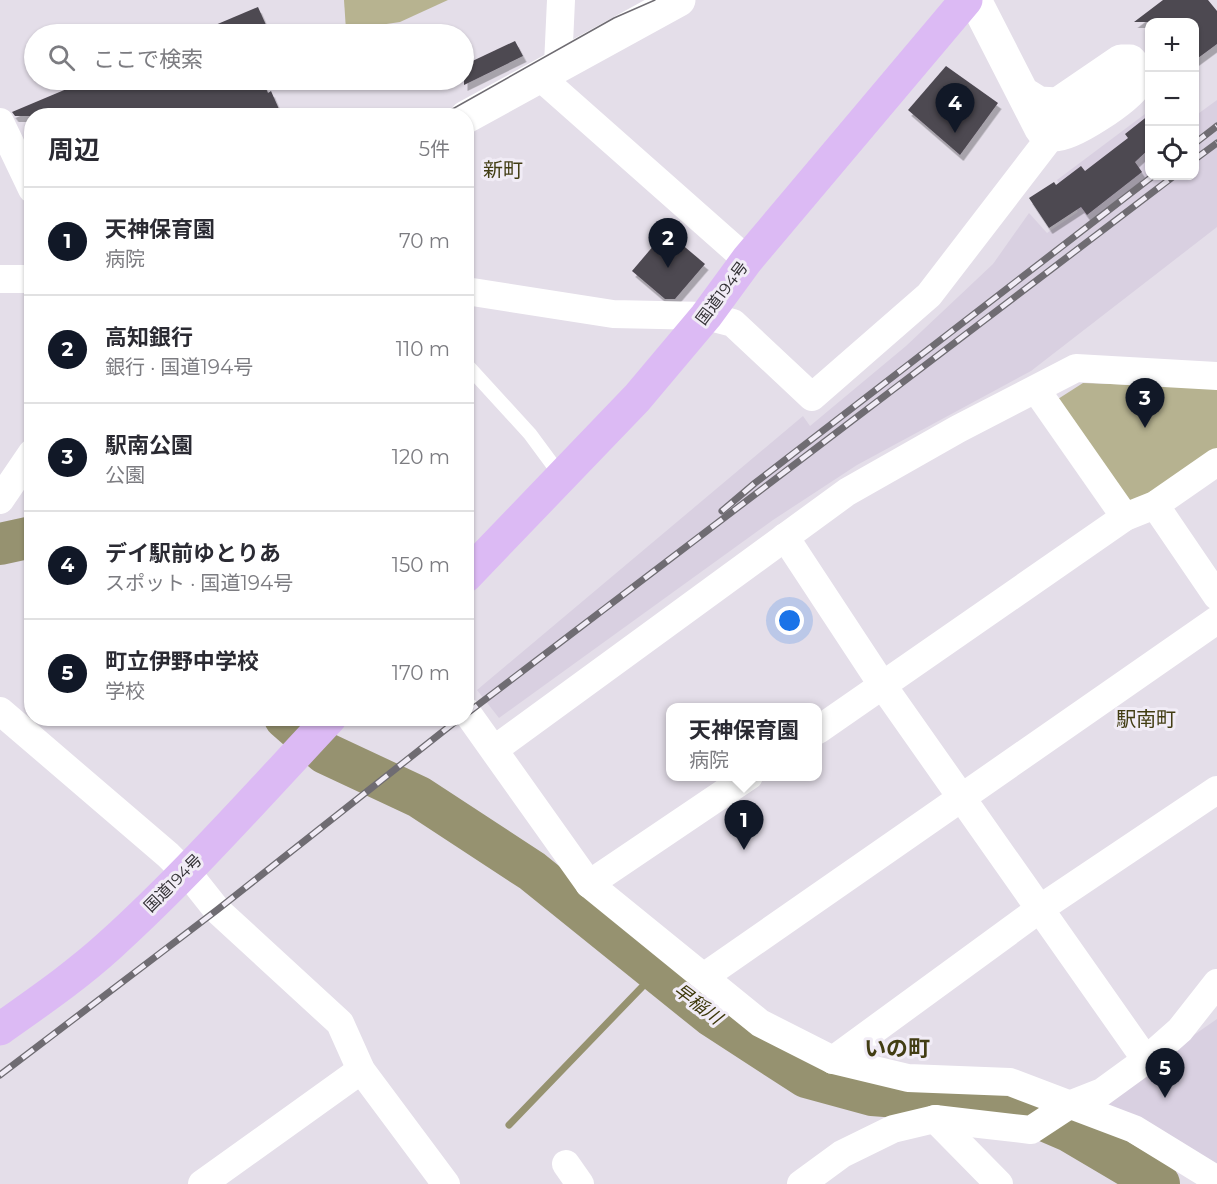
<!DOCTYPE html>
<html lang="ja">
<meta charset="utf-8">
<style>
:root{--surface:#fff;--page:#f7f7f7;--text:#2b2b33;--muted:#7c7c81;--line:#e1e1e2;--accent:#111827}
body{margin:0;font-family:Montserrat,"Noto Sans JP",sans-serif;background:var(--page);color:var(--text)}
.controls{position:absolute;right:18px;top:18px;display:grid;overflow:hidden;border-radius:12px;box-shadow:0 2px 4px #0004}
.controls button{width:54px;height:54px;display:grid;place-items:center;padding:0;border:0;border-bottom:2px solid var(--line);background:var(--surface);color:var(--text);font:30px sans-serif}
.you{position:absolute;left:790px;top:621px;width:21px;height:21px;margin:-15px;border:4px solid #fff;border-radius:50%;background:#1a73e8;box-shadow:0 0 0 9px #1a73e833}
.badge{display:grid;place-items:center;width:39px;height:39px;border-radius:50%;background:var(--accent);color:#fff;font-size:20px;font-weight:700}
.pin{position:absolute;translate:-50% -50px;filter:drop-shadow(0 2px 3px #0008)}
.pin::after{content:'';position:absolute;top:32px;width:21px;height:18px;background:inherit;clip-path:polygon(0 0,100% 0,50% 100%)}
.popup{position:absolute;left:666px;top:703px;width:156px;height:78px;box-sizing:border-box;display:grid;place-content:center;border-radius:12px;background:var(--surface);filter:drop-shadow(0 2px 4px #0005);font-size:20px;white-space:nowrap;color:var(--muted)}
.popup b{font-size:22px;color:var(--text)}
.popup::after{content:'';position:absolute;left:50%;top:100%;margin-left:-12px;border:12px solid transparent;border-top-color:var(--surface)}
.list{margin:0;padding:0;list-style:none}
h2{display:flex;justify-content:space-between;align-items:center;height:78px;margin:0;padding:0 24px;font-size:26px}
h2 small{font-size:20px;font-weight:400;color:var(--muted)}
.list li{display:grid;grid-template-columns:39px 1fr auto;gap:18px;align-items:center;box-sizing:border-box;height:108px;padding:0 24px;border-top:2px solid var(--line)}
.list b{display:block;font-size:22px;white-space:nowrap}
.list p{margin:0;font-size:20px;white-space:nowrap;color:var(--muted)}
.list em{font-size:20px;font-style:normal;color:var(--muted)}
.icon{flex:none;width:33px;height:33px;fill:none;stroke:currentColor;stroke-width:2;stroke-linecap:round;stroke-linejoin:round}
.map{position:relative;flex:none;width:1217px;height:1184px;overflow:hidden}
.search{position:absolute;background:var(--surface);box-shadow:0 2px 4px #0004;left:24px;top:24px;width:450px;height:66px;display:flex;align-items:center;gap:15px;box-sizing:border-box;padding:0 21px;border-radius:33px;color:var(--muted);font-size:22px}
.panel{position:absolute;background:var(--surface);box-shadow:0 2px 4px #0004;left:24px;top:108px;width:450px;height:618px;border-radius:24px}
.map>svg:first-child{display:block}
.built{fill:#d9d0e1}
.green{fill:#b6b290}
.forest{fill:#b7b390}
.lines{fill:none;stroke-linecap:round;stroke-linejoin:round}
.stream{stroke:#969270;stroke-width:7}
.river{stroke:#969270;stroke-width:42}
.building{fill:#4d4851;filter:url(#shadow)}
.service{stroke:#fff;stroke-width:14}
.minor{stroke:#fff;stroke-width:28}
.tertiary{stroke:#fff;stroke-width:33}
.secondary{stroke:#fff;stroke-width:33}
.trunk{stroke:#dcbaf4;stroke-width:33}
.tram{stroke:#6f6c72;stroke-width:1.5}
.rail-casing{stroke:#6f6c72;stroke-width:7}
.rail{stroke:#f1ecf6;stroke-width:4.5;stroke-dasharray:14;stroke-linecap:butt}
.labels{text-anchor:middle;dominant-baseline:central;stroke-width:6;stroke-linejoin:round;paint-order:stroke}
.street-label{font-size:16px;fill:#312f33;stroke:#f1ecf6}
.water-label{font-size:18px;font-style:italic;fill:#3c3709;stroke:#f1ecf6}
.quarter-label{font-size:20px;fill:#423d13;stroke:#f1ecf6}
.district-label{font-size:22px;font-weight:bold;fill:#423d13;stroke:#f1ecf6}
</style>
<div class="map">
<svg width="1217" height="1184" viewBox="0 0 1217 1184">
<defs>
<filter id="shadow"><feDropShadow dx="3.5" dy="6" stdDeviation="0" flood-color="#0004"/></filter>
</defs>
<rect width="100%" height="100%" fill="#e4dee9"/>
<g class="built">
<polygon points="1217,100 1217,227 1031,371 857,465 773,520 499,718 477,690 803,416 810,426 906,346 993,264 1029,213 1047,233 1078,212 1057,180 1149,111 1150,176 1194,176 1195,116"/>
<polygon points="1217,1019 1217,1170 1109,1105 1115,1090"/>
</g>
<polygon class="green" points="1083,383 1217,388 1217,449 1136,504 1123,500 1058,399"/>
<polygon class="forest" points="344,0 448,0 400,22 346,30"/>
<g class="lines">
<polyline class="stream" points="509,1125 642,987"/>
<g class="river">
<polyline points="0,544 32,537"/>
<polyline points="285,718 325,753 419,797 532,871 712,1016 806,1077 872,1095 964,1102 1018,1109 1069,1131 1159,1184"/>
</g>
</g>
<g class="building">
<polygon points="1163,0 1208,0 1217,11 1217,44 1194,61 1194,22 1134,22"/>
<polygon points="258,7 270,34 194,34"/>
<polygon points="515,41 523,56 464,85 464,65"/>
<polygon points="946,66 998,103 960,155 908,110"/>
<polygon points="88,80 262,80 268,93 271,91 282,116 15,116 12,112"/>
<polygon points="1149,115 1149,149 1135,162 1142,172 1087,215 1081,207 1049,228 1029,198 1054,182 1056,185 1081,166 1085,171 1128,138 1125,134"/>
<polygon points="666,231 705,264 675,299 665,299 632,271"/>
</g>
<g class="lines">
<polyline class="service" points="466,364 530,434 561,476"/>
<g class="minor">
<polyline points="558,65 561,0"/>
<polyline points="539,76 747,260"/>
<polyline points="0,122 32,189"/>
<polyline points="0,279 32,279"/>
<polyline points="466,291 613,314 706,316 733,323 812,397 929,295 1052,135"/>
<polyline points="1037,391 1125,517"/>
<polyline points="0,500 32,453"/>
<polyline points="1155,505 1217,596"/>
<polyline points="785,537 883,686 1146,1060"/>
<polyline points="0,711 168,855 194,881 217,910 340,1023 361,1070 446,1184"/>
<polyline points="466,711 589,884 760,1023 833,1060 908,1078 1010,1082 1134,1129 1217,1180"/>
<polyline points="818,730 1125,517 1155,505 1217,462"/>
<polyline points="495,749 847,492 958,429 1076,368 1217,376"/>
<polyline points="589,884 749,776"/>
<polyline points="705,976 1217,620"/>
<polyline points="833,1060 1041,908 1217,790"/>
<polyline points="935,1119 999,1184"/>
<polyline points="566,1164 580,1184"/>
<polyline points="202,1184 361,1070"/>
<polyline points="801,1184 842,1154 893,1129 935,1119 1031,1130 1069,1105 1102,1092 1146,1060 1180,1030 1217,983"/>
</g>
<polyline class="tertiary" points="466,117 679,0"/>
<path class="secondary" d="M975 0 1041 129C1045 131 1050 134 1054 135 1072 136 1126 99 1136 84 1138 80 1138 75 1138 70L1130 61H1121L1058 104 1039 103 1023 93"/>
<g class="trunk">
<polyline points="466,576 637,398 706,316 747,260 966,0"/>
<path d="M0 1029C38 1002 76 976 110 945 187 875 258 795 330 718"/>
</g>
<polyline class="tram" points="440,116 614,18 655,0"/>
<defs>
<g id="rail">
<polyline points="1194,144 1217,126"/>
<polyline points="1194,160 1217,143"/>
<polyline points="722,511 755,483 1153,176"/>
<polyline points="466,714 1174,176"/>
<polyline points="0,1075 217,910 460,718"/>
</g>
</defs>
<use href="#rail" class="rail-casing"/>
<use href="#rail" class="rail"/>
</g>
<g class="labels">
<g class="street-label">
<text transform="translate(722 293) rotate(-53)">国道194号</text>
<text transform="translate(173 883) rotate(-45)">国道194号</text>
</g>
<g class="water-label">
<text transform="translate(698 1004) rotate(37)">早稲川</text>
</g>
<g class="quarter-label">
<text x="503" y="170">新町</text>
<text x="1146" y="719">駅南町</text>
</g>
<g class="district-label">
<text x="897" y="1048">いの町</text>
</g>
</g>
</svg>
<div class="controls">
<button>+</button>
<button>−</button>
<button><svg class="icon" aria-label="locate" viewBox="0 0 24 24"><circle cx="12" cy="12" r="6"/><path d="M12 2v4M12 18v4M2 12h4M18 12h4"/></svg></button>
</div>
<div class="you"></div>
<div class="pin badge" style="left:744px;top:850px">1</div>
<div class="popup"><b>天神保育園</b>病院</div>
<div class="pin badge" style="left:668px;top:268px">2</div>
<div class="pin badge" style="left:1145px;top:428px">3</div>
<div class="pin badge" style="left:955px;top:133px">4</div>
<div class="pin badge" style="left:1165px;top:1098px">5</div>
<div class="search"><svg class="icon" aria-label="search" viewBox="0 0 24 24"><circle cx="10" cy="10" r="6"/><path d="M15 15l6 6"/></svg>ここで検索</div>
<section class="panel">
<h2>周辺<small>5件</small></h2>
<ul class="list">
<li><span class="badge">1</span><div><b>天神保育園</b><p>病院</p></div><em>70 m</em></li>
<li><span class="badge">2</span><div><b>高知銀行</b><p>銀行 · 国道194号</p></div><em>110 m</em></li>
<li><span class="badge">3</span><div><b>駅南公園</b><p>公園</p></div><em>120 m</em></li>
<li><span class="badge">4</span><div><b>デイ駅前ゆとりあ</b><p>スポット · 国道194号</p></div><em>150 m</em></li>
<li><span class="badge">5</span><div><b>町立伊野中学校</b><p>学校</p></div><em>170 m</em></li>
</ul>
</section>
</div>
